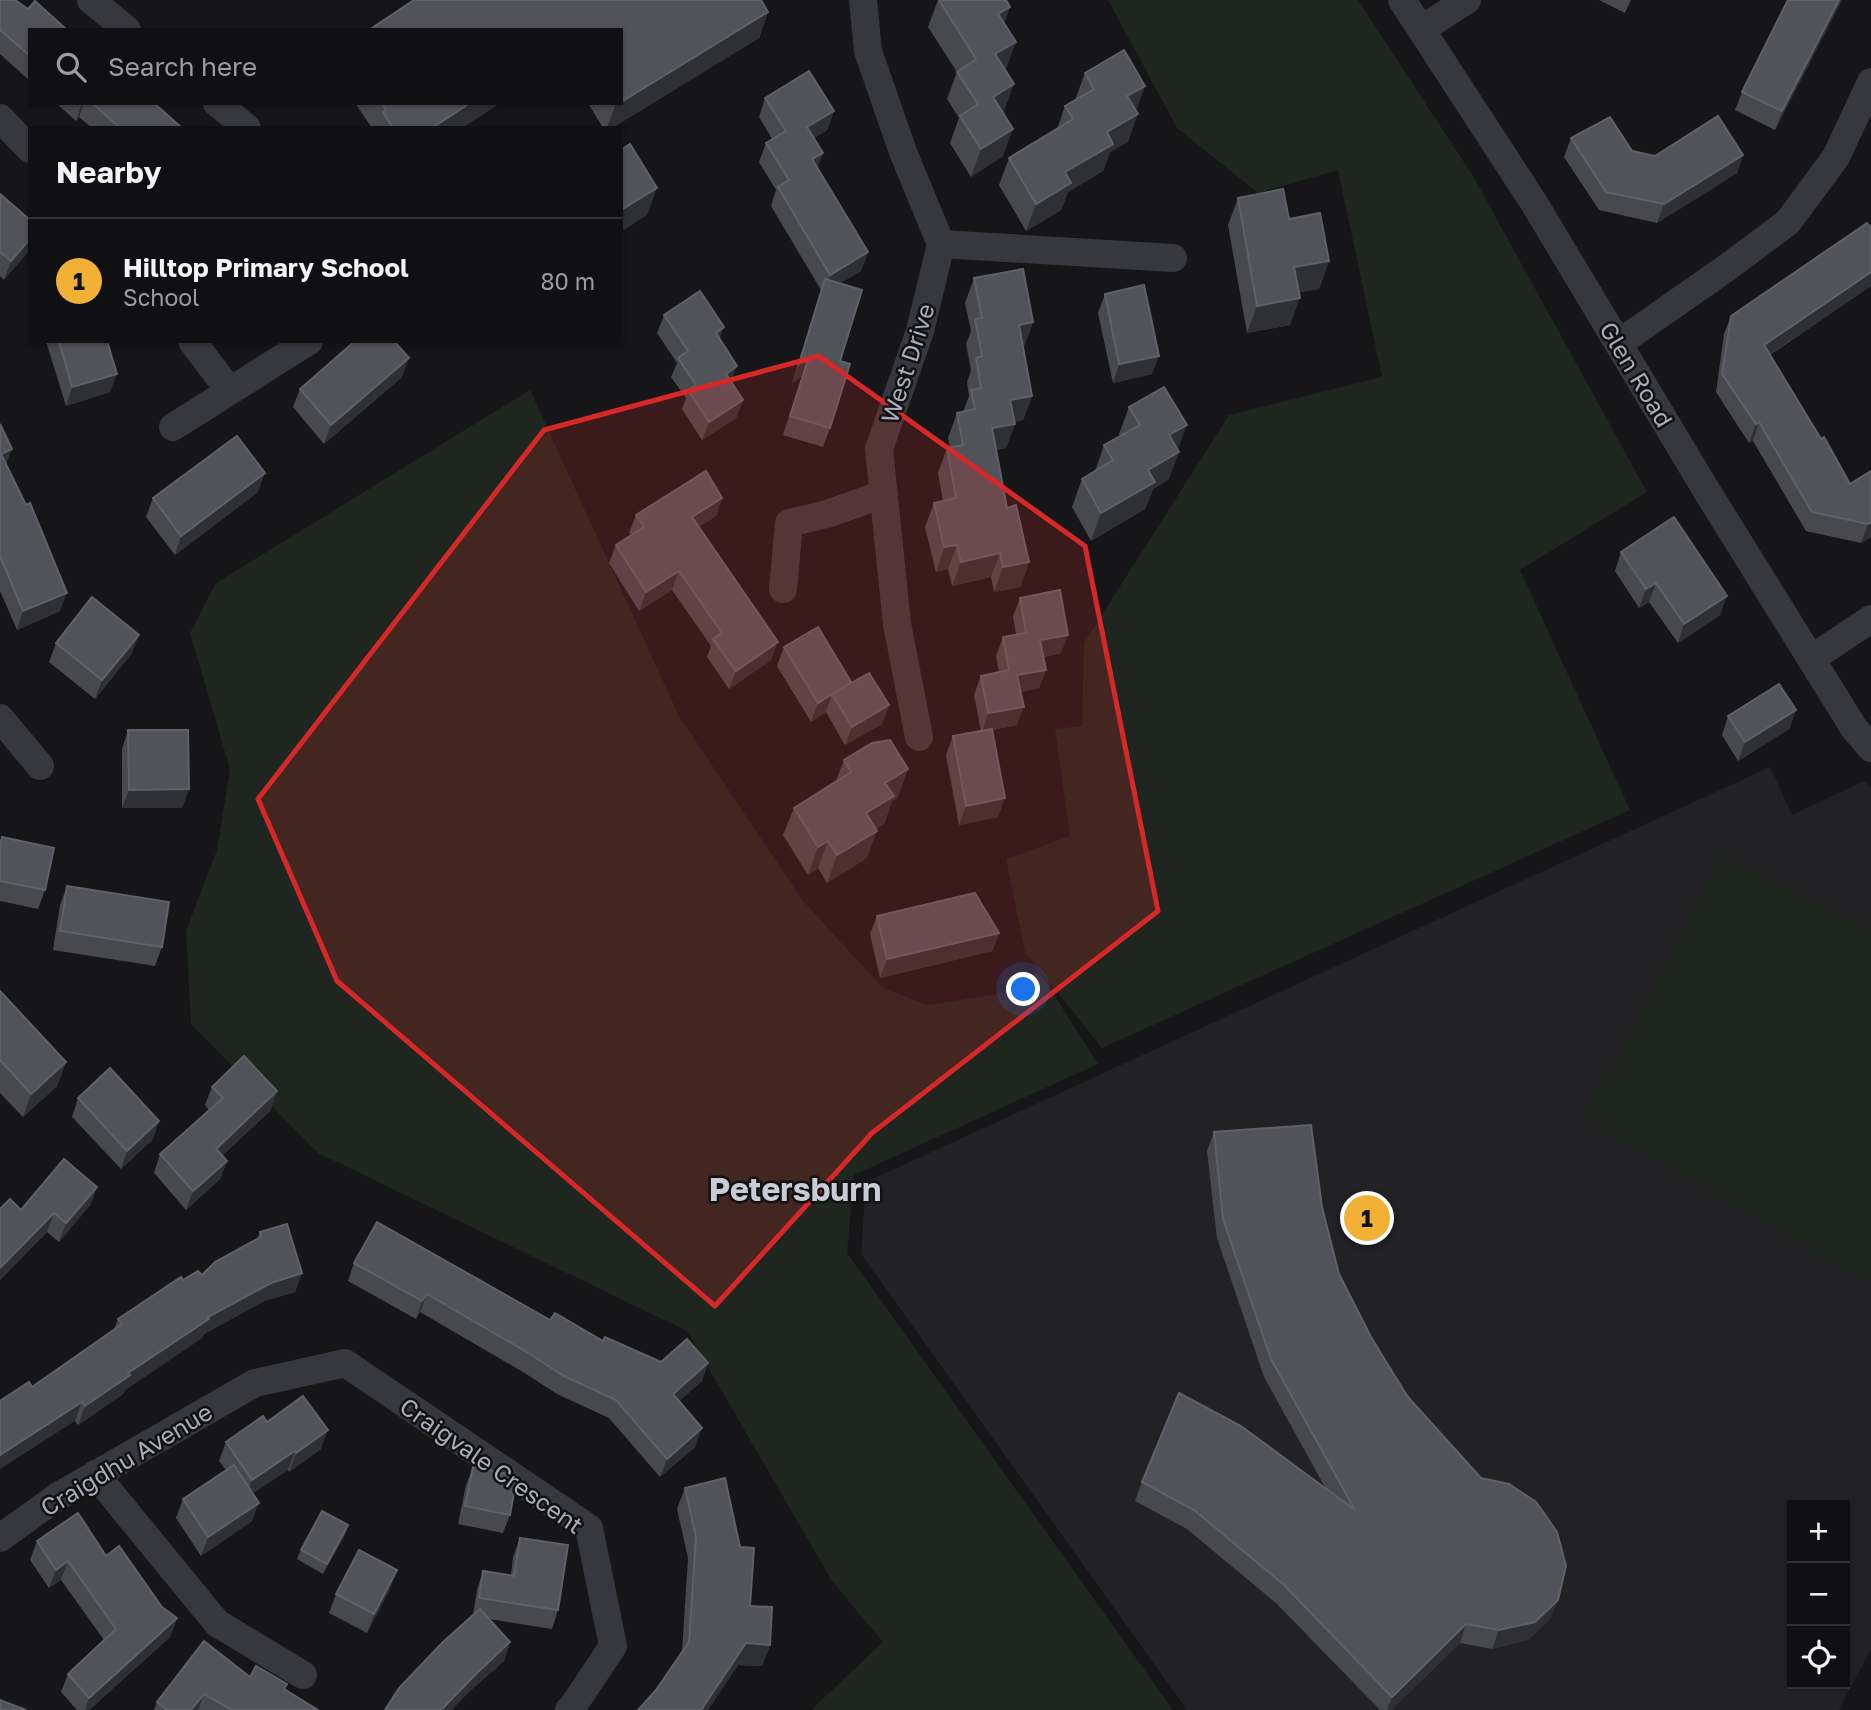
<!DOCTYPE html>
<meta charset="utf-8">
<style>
:root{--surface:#101012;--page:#19191b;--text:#f1f3f6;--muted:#9c9d9f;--line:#303032;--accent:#f2b134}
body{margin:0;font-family:"Golos Text",sans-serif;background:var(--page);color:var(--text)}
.controls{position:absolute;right:21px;bottom:21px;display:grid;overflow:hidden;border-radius:0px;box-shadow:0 2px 5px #0004}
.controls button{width:63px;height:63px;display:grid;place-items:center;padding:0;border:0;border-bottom:2px solid var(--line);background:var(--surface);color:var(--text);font:35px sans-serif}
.you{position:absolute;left:1024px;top:990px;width:24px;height:24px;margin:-18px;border:5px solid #fff;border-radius:50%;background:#1a73e8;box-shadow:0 0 0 10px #1a73e833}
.badge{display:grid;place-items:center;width:46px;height:46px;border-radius:50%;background:var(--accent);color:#111;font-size:23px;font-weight:700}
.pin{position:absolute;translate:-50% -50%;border:4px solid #fff;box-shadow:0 2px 7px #0006}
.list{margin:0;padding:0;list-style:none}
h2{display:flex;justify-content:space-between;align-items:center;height:91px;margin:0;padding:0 28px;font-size:30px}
h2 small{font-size:23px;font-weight:400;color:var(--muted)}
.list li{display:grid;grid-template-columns:46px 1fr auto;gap:21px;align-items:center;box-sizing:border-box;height:126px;padding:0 28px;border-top:2px solid var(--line)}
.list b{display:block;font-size:26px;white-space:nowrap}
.list p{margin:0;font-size:23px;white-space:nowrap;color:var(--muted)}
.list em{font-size:23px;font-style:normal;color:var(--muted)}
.icon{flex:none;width:38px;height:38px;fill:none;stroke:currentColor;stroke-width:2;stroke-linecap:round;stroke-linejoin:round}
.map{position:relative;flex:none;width:1871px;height:1710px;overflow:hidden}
.search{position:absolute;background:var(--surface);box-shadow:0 2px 5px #0004;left:28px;top:28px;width:595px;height:77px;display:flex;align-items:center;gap:18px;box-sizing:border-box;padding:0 24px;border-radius:0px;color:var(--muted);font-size:26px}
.panel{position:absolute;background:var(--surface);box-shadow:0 2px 5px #0004;left:28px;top:126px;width:595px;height:217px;border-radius:0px}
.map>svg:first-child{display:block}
.built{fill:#222225;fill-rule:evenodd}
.green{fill:#1e261f}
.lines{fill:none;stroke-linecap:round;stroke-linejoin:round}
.minor{stroke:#37383d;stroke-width:28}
.wall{fill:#47494d}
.shaded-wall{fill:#2f3033}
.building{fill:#525359;stroke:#5f6168;stroke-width:2}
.marked{fill:#d62828;fill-opacity:0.2;stroke:#d62828;stroke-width:5;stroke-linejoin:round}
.labels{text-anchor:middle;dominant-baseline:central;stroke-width:5;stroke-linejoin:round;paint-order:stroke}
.street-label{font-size:24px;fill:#a8adb8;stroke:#111113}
.district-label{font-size:32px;font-weight:bold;fill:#c9ccd4;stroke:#111113}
</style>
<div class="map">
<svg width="1871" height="1710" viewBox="0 0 1871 1710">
<rect width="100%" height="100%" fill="#161618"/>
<path class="built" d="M1770 767 1792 815 1864 781 1871 788V1649L1839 1710H1187L861 1254 866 1182ZM1792 1505H1845V1684H1792Z"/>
<g class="green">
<polygon points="1108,0 1358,0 1473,176 1647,492 1520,570 1630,810 1102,1048 1025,952 1006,859 1070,836 1055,729 1082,726 1084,643 1229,415 1382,377 1338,170 1258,193 1177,128"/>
<polygon points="530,390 679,716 803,901 883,988 928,1005 1010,992 1039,971 1098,1064 854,1175 847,1253 1173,1710 811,1710 883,1642 832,1581 687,1331 318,1153 191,1024 186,931 217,850 230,769 190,633 216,583"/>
<polygon points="1722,853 1871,929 1871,1284 1584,1118"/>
</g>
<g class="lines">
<g class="minor">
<polyline points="91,0 127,30"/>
<polyline points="863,0 868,51 903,152 941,244 920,331 879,449 897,624 919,737"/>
<polyline points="1402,0 1534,203 1708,493 1854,728 1871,748"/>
<polyline points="1422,29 1467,0"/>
<polyline points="217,103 247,128"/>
<polyline points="0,118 30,149"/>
<polyline points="941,244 1173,258"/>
<polyline points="192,341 229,390"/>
<polyline points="1619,343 1725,269 1788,222 1836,157 1871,82"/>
<polyline points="173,427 309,341"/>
<polyline points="783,589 789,523 827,514 884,494"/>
<polyline points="1811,659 1871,619"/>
<polyline points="0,718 40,766"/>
<polyline points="95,1474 217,1623 303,1675"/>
<polyline points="0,1538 57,1497 255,1383 345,1363 589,1528 613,1646 571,1709 569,1710"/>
</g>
</g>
<g class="wall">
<polygon points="0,0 28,9 30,30 30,81 0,54"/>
<polygon points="938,0 1006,0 1010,7 1004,23 1006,69 1004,111 1003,112 1003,156 971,177 950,143 959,118 947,99 957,72 928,27"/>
<polygon points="1599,0 1631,0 1625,13"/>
<polygon points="1788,0 1842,0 1775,130 1735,110 1742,92"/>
<polygon points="768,12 759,38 612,128 603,128 588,103 621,103"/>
<polygon points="1085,73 1145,86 1136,110 1128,142 1110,152 1103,171 1068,192 1061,210 1026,231 999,185 1009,158 1057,129 1065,106 1075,100"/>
<polygon points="765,98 834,111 827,130 814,138 823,153 817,168 868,252 861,271 840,283 840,361 830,428 823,447 783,435 802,376 792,383 821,290 771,206 776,190 759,162 766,143 772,139 759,117"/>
<polygon points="56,103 154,103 182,128 92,128 79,117 76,121"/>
<polygon points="355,103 500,103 462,128 372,128"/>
<polygon points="1571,138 1655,156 1743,155 1737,173 1657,223 1599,210 1564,157"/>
<polygon points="0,194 30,220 4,280 0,276"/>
<polygon points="1238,198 1289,219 1329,261 1319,289 1299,292 1290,325 1247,333 1228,225"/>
<polygon points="1871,228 1871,286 1770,355 1850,484 1871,471 1871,537 1861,543 1806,531 1753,441 1749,443 1716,392 1724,334 1731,316"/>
<polygon points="974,278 1033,322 1024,347 1023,347 1032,396 1023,420 1014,422 1015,424 1006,448 996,450 1007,508 1029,562 1020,587 994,592 991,577 952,586 948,569 936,572 925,527 934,503 943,501 938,473 947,448 950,448 948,438 957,413 963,412 969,396 967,382 971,370 966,344 971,331 965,303"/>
<polygon points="1105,294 1152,374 1113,383 1098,313"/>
<polygon points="664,315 720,339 731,382 743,400 736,418 702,440 682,409 686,398 671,377 677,363 657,333"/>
<polygon points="46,341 107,341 110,392 66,406"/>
<polygon points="402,377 324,444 293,407 300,389"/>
<polygon points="1129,407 1178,450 1169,479 1153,489 1145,509 1091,541 1072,507 1082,479 1095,471 1104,445 1120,436 1119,434"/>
<polygon points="0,424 6,465 60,611 17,630 0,591"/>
<polygon points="258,492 175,555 146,517 153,498"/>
<polygon points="722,498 716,516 698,527 771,660 729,689 707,657 711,646 672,590 639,611 609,563 616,545 631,535 629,533 636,515"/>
<polygon points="1621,552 1720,615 1678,643 1649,602 1639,608 1615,571"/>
<polygon points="1020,598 1061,653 1044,657 1046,670 1039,688 1021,692 1017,725 992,730 998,817 959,825 946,755 953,736 981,731 974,695 981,676 999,672 996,656 1003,637 1016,635 1013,616"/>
<polygon points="56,643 132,653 95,699 49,662"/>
<polygon points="784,647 889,705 882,724 845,745 826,712 811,722 777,666"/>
<polygon points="1796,710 1789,729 1738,761 1722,735 1728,716"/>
<polygon points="128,730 189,789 182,808 122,808 122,749"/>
<polygon points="844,760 898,797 892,801 884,824 876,829 867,858 827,883 818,868 808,875 783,835 794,808 836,781"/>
<polygon points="2,837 45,890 38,909 0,901 0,842"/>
<polygon points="67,886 162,947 155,966 53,950 60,905"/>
<polygon points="877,916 999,933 992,951 880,978 870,934"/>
<polygon points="0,991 66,1062 57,1086 23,1117 0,1093"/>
<polygon points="212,1087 271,1110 222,1156 227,1161 220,1179 186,1210 154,1173 160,1154 209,1110 205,1105"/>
<polygon points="78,1098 153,1139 121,1169 72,1117"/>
<polygon points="1214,1132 1322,1207 1339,1274 1371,1337 1551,1618 1528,1640 1492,1649 1460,1643 1391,1710 1380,1710 1276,1603 1187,1529 1135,1501 1142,1482 1326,1489 1264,1377 1217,1238 1207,1151"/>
<polygon points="97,1187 90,1205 59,1242 47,1232 0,1280 0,1209 21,1210"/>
<polygon points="260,1232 302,1273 295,1292 264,1301 204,1334 202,1338 125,1390 123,1394 78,1425 75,1421 32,1387 114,1329 118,1319 183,1280 202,1275 257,1239"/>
<polygon points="354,1263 550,1320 603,1341 661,1362 708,1363 702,1381 679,1401 695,1447 660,1477 609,1418 557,1394 523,1372 420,1312 416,1319 348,1281"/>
<polygon points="267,1422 321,1449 289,1472 288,1470 253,1493 252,1521 201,1556 176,1518 183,1499 226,1470 219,1461 226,1442"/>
<polygon points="473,1467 510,1515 503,1533 458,1524 466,1485"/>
<polygon points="685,1488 750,1606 770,1645 762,1666 738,1665 708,1710 638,1710 656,1690 682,1652 688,1558 677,1509"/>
<polygon points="348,1525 345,1535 323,1574 297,1559 301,1550"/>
<polygon points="520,1538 558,1610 552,1629 489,1619 510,1642 504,1661 470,1691 473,1615 477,1590 483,1571 511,1575 513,1557"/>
<polygon points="37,1541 106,1556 162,1607 177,1618 170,1637 89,1710 77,1710 61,1692 68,1674 104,1640 61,1580 49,1588 30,1560"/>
<polygon points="390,1589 367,1633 329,1613 336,1594"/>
<polygon points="250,1677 285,1689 318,1710 154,1710 157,1702"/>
</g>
<g class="shaded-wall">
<polygon points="1839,0 1842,0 1775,130 1782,111"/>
<polygon points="1010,7 1000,34 998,14"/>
<polygon points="768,12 759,38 612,128 607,128 615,106"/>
<polygon points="1016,42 1006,69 985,82 995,54"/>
<polygon points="1014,84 1004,111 983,125 993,97"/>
<polygon points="1145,86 1135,113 1127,96"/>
<polygon points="82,103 84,103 79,117 76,121"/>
<polygon points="470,103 500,103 462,128 432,128"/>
<polygon points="834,111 827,130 801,146 807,127"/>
<polygon points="1138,114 1128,142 1110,152 1103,171 1068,192 1061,210 1026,231 1036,204 1065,172 1107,132"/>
<polygon points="1013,129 1003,156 971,177 981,149"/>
<polygon points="823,153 816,171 812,159"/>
<polygon points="1743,155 1737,173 1657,223 1664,204"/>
<polygon points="657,188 647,215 621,232 621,210"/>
<polygon points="30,239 30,250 4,280 11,261"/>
<polygon points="868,252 861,271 824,293 830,275"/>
<polygon points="1329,261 1319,289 1284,295 1294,267"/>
<polygon points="1871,272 1871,286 1757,363 1764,345"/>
<polygon points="1300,298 1290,325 1247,333 1257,306"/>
<polygon points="1033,322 1024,347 1010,349 1019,325"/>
<polygon points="724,327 717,346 716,333"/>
<polygon points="1159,356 1152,374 1113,383 1119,364"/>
<polygon points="809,357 802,376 792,383 799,364"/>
<polygon points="409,358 402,377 324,444 331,425"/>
<polygon points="737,366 730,385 726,374"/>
<polygon points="117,374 110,392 66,406 72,387"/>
<polygon points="1032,396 1023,420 1001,424 1010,400"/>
<polygon points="743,400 736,418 702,440 709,422"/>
<polygon points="1759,422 1753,441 1749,443 1756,424"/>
<polygon points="1015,424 1006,448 983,453 992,428"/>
<polygon points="1187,425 1177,452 1169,435"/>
<polygon points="12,449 5,467 1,454"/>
<polygon points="1179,452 1169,479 1153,489 1145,509 1091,541 1101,513 1148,470"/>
<polygon points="265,473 258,492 175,555 181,536"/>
<polygon points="722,498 716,516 685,536 692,517"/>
<polygon points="1871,522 1871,537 1861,543 1868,524"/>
<polygon points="957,545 948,569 936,572 944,547"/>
<polygon points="1000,553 991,577 952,586 961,562"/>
<polygon points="1029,562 1020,587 994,592 1003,567"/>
<polygon points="679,571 672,590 639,611 646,592"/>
<polygon points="1656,583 1649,602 1639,608 1646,589"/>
<polygon points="67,593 60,611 17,630 23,611"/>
<polygon points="1727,596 1720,615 1678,643 1684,624"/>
<polygon points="139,635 132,653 95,699 102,680"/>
<polygon points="1068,635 1061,653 1033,659 1040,640"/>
<polygon points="778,642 771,660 729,689 736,671"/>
<polygon points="1046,670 1039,688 1010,694 1017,675"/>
<polygon points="851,682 844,701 832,694 826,712 811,722 818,703"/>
<polygon points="889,705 882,724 845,745 852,727"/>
<polygon points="1024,707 1017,725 982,732 988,713"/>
<polygon points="1796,710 1789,729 1738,761 1745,742"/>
<polygon points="908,769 898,797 892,801 884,824 856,841 866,813 885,783"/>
<polygon points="189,789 182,808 122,808 129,790"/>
<polygon points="1005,798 998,817 959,825 966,806"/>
<polygon points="877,831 867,858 827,883 837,855"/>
<polygon points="828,841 818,868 808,875 818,847"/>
<polygon points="999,933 992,951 880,978 887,959"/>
<polygon points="66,1062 57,1086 23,1117 31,1094"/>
<polygon points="277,1091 271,1110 209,1168 216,1149"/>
<polygon points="159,1121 153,1139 121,1169 127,1151"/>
<polygon points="227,1161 220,1179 186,1210 193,1191"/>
<polygon points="97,1187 90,1205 59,1242 66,1223"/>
<polygon points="54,1213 47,1232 0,1280 0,1268"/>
<polygon points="302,1273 295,1292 264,1301 204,1334 202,1338 125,1390 123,1394 78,1425 85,1406 128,1373 208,1317 271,1283"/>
<polygon points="427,1294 420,1312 416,1319 422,1301"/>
<polygon points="708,1363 702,1381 666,1412 673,1394"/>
<polygon points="82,1402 75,1421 0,1469 0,1455"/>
<polygon points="702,1428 695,1447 660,1477 667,1459"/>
<polygon points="328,1430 321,1449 289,1472 296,1453"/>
<polygon points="295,1451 288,1470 246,1498 252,1480"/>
<polygon points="259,1503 252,1521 201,1556 208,1537"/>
<polygon points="348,1525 345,1535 323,1574 327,1564"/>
<polygon points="68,1561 61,1580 49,1588 56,1570"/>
<polygon points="397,1570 390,1589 367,1633 374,1614"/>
<polygon points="1558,1600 1551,1618 1528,1640 1492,1649 1499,1630"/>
<polygon points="177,1618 170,1637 89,1710 85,1710 89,1698"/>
<polygon points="1466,1624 1460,1643 1391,1710 1387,1710 1392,1697"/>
<polygon points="510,1642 504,1661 470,1691 452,1710 441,1710 477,1673"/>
<polygon points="746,1643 770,1645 762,1666 738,1665 708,1710 701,1710"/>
<polygon points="204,1694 198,1710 191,1710"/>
</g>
<g class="building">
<polygon points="0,0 15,0 28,9 35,1 67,30 30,30 30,56 0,30"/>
<polygon points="414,0 761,0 768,12 621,102 621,30 369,30"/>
<polygon points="939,0 1006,0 1010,7 998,14 1016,42 995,54 1014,84 993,97 1013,129 981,149 960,116 978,104 957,72 976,59"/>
<polygon points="1788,0 1839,0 1782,111 1742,92"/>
<polygon points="1124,50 1145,86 1127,96 1138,114 1107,132 1113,144 1065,172 1071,183 1036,204 1009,158 1073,119 1065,106 1094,89 1085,73"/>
<polygon points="809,71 834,111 807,127 823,153 812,159 868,252 830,275 778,187 789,180 766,143 786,131 765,98"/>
<polygon points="92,103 154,103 182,128 120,128"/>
<polygon points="382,103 470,103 432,128 393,128 383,112 386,110"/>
<polygon points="1718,116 1743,155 1664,204 1606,192 1571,138 1610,117 1632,151 1655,156"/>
<polygon points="630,144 657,188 621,210 621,150"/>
<polygon points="1283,189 1289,219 1320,213 1329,261 1294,267 1300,298 1257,306 1238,198"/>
<polygon points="0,194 30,220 30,239 11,261 0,252"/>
<polygon points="1867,223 1871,228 1871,272 1764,345 1821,439 1824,437 1850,484 1871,471 1871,522 1868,524 1812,512 1759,422 1756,424 1722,374 1731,316"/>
<polygon points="1023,269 1033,322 1019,325 1032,396 1010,400 1015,424 992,428 1007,508 1016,505 1029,562 1003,567 1000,553 961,562 957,545 944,547 934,503 956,498 947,448 963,445 957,413 975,409 971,390 981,388 976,358 982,356 975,319 982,318 974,278"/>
<polygon points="825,279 862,290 840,361 850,364 830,428 790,416 809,357 799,364"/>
<polygon points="1144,285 1159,356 1119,364 1105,294"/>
<polygon points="700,291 724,327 716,333 737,366 726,374 743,400 709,422 688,390 696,385 678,358 688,351 664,315"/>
<polygon points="59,341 107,341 117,374 72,387"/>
<polygon points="355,341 394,341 409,358 331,425 300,389"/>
<polygon points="1164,387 1187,425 1169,435 1179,452 1148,470 1155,482 1101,513 1082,479 1113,460 1104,445 1140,425 1129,407"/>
<polygon points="0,424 12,449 1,454 26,505 30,503 67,593 23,611 0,556"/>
<polygon points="237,436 265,473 181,536 153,498"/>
<polygon points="706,471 722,498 692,517 778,642 736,671 713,639 722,633 679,571 646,592 616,545 644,527 636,515"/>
<polygon points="1674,517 1727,596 1684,624 1656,583 1646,589 1621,552"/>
<polygon points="1060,590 1068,635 1040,640 1046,670 1017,675 1024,707 988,713 981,676 1009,670 1003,637 1026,633 1020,598"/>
<polygon points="92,597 139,635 102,680 56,643"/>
<polygon points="818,627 851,682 818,703 784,647"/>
<polygon points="869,673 889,705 852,727 832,694"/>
<polygon points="1779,684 1796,710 1745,742 1728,716"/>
<polygon points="992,729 1005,798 966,806 953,736"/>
<polygon points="128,730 188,730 189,789 129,790"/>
<polygon points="890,740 908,769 885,783 894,796 866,813 877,831 837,855 828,841 818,847 794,808 851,772 844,760 872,743"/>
<polygon points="2,837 54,848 45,890 0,881 0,846"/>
<polygon points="67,886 169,902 162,947 60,931"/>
<polygon points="975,893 999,933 887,959 877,916"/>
<polygon points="0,991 66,1062 31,1094 0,1060"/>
<polygon points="244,1056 277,1091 216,1149 227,1161 193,1191 160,1154 223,1098 212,1087"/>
<polygon points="110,1068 159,1121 127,1151 78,1098"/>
<polygon points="1311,1125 1322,1207 1339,1274 1371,1337 1407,1396 1481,1478 1509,1484 1536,1502 1557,1532 1566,1566 1558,1600 1535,1622 1499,1630 1466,1624 1392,1697 1283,1584 1194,1510 1142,1482 1179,1393 1241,1426 1355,1510 1271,1359 1223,1219 1214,1132"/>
<polygon points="64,1159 97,1187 66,1223 54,1213 0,1268 0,1209 10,1199 21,1210"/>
<polygon points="377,1222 550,1320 555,1313 603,1341 605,1337 661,1362 687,1339 708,1363 673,1394 702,1428 667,1459 616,1400 564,1376 530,1354 427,1294 422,1301 354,1263"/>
<polygon points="287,1224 302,1273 271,1283 208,1317 209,1319 128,1373 130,1375 85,1406 82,1402 0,1455 0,1401 29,1382 32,1387 122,1324 118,1319 181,1277 183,1280 198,1271 202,1275 215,1262 261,1237 260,1232"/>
<polygon points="303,1396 328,1430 296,1453 295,1451 252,1480 226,1442 263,1416 267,1422"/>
<polygon points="234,1465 259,1503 208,1537 183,1499"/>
<polygon points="473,1467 517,1476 510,1515 465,1506"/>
<polygon points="725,1478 740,1547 754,1548 750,1606 772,1607 770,1645 746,1643 701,1710 638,1710 656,1690 689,1642 696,1537 685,1488"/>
<polygon points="322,1511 348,1525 327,1564 301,1550"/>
<polygon points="78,1513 106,1556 119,1546 162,1607 177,1618 89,1698 68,1674 116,1629 68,1561 56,1570 37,1541"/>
<polygon points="520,1538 568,1545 558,1610 479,1598 483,1571 514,1576"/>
<polygon points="359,1550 397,1570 374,1614 336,1594"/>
<polygon points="480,1609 510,1642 477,1673 441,1710 385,1710 399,1688 443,1642"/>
<polygon points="204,1641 250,1677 256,1666 287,1684 284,1689 318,1710 232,1710 204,1694 191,1710 167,1710 157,1702"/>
<polygon points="0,1700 26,1710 0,1710"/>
</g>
<path class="marked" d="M819 356 1085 546 1158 911 872 1133 715 1306 337 981 258 799 544 430Z"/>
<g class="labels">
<g class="street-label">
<text transform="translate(907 363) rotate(-72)">West Drive</text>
<text transform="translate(1637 374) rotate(59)">Glen Road</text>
<text transform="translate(126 1459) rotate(-31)">Craigdhu Avenue</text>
<text transform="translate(492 1465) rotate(35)">Craigvale Crescent</text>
</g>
<g class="district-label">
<text x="795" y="1189">Petersburn</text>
</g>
</g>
</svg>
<div class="controls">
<button>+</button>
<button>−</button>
<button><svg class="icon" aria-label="locate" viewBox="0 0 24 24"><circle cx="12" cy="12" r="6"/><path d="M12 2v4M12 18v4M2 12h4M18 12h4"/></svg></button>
</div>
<div class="you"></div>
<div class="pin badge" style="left:1367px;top:1218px">1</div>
<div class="search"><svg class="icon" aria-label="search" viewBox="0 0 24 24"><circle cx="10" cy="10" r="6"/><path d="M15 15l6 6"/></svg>Search here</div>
<section class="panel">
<h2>Nearby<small></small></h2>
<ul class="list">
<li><span class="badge">1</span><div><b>Hilltop Primary School</b><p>School</p></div><em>80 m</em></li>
</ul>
</section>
</div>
